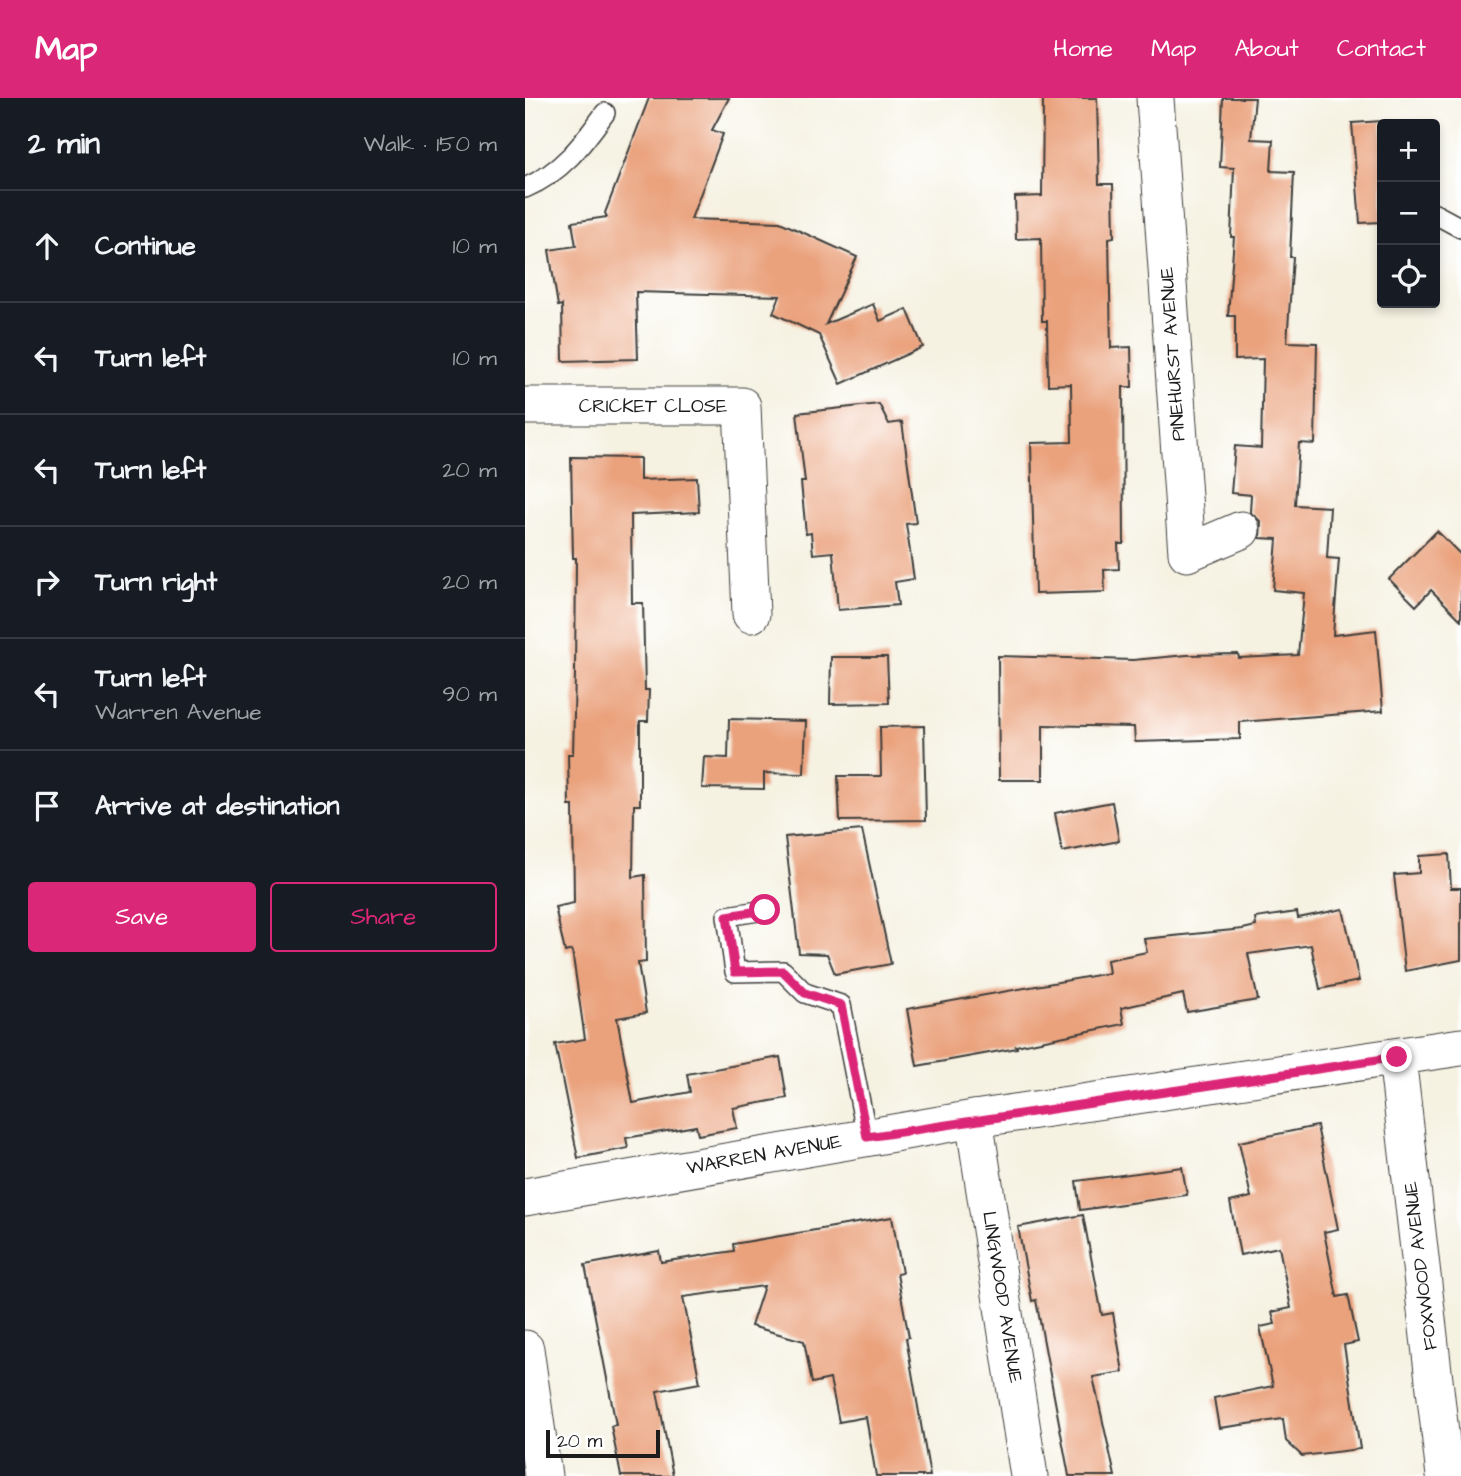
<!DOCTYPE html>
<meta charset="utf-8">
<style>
:root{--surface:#171b24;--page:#20242c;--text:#f1f3f6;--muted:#9ea1a6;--line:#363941;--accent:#db2777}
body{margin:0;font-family:"Architects Daughter",sans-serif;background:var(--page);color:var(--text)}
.controls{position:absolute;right:21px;top:21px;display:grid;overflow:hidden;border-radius:7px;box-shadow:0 4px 10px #0003}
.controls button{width:63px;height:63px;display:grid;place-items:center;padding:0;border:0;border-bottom:2px solid var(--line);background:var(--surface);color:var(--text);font:35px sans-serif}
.scale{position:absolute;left:21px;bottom:18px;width:114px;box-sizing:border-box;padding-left:7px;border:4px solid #1c1c1c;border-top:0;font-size:19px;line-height:24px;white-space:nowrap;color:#1c1c1c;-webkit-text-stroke:5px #fff;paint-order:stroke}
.stop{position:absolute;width:21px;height:21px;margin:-16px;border:5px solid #db2777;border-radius:50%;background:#fff}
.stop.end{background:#db2777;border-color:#fff;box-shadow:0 2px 7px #0008}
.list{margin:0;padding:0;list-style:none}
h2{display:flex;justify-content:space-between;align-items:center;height:91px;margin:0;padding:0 28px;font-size:30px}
h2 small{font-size:23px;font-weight:400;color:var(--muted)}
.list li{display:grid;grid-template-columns:46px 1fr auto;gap:21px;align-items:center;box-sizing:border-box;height:112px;padding:0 28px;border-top:2px solid var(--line)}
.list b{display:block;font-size:26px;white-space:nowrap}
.list p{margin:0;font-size:23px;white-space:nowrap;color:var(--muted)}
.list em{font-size:23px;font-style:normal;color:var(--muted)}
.actions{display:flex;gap:14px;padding:21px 28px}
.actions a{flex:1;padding:16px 0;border:2px solid var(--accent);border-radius:7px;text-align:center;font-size:24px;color:var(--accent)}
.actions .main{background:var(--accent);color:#fff}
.icon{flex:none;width:38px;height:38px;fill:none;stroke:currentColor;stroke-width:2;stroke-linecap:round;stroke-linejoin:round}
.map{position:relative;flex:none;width:936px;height:1378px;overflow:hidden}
header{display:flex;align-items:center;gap:42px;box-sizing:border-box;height:98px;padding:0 35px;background:var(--accent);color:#fff}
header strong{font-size:33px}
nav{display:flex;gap:38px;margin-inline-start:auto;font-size:24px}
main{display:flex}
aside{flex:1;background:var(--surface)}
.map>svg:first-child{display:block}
.building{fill:#eaa27d}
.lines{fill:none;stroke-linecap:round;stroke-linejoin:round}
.lane-casing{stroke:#3d3c3a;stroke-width:22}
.street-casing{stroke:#3d3c3a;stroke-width:39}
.lane{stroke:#fff;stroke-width:19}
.street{stroke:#fff;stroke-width:37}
.route{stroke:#db2777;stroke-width:9}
.labels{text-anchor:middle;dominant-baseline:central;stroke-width:6;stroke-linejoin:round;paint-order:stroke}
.street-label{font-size:19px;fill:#1c1c1c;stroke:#fff}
</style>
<header>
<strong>Map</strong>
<nav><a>Home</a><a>Map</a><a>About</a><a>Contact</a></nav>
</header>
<main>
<aside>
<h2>2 min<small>Walk · 150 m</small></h2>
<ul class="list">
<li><svg class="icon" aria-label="ahead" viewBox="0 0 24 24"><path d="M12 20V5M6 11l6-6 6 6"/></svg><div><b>Continue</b></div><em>10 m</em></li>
<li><svg class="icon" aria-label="left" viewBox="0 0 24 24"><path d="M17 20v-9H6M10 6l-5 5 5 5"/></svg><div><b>Turn left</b></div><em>10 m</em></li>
<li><svg class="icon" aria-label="left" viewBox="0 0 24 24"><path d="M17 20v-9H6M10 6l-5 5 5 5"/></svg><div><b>Turn left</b></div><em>20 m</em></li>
<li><svg class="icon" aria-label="right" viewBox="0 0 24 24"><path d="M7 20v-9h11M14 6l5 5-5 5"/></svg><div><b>Turn right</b></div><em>20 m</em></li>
<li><svg class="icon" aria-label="left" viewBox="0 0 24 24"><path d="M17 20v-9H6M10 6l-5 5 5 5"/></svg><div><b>Turn left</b><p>Warren Avenue</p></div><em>90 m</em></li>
<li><svg class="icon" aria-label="arrive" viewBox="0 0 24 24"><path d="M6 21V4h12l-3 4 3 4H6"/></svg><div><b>Arrive at destination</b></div></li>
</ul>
<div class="actions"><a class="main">Save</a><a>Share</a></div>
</aside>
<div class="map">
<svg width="936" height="1378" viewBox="0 0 936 1378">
<rect width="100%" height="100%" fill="#fff"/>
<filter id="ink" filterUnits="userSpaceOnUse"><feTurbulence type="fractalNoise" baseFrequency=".0143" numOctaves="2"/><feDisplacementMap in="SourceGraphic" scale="14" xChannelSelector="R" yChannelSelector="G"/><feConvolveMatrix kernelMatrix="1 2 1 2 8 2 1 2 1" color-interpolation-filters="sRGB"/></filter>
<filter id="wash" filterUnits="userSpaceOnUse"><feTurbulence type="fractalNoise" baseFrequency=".00686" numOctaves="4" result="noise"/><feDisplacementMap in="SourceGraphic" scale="28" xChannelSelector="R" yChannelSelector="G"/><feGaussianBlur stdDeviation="1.57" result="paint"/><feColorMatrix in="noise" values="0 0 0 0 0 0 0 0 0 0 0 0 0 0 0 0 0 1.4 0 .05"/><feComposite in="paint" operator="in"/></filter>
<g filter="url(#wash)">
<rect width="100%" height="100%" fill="#f5f2e2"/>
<g id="blocks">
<g class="building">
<polygon points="124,0 204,0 187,32 198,36 166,121 255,124 332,159 301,226 348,206 355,223 382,211 398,249 316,286 294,237 248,215 255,198 111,194 113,261 38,263 37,207 33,208 24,152 51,148 47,124 82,119 80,115"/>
<polygon points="518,0 572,0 574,86 588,86 589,139 584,140 586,250 606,249 607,289 598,289 599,446 593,446 594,471 579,472 580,494 510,496 506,345 547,344 546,286 523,287 522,223 517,223 516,140 491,141 490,99 517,98"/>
<polygon points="698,0 730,0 726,41 748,42 746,73 769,74 765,159 768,159 762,244 792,245 790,346 774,345 770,407 805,409 802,460 814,461 808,537 851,532 858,613 715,624 715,641 610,644 609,629 518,627 518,682 474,682 473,558 608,562 662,557 713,556 714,560 773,557 779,495 748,492 752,441 735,440 736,424 725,414 726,397 706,395 710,348 736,350 738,261 710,262 710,218 703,218 709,139 706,139 709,70 695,69"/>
<polygon points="857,23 857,124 835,125 827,25"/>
<polygon points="354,306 364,326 377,324 391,425 381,426 389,481 370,484 373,507 313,512 308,454 288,456 286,435 281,436 276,384 280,384 272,315"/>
<polygon points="46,359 115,360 115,382 172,380 174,414 106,417 107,505 118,505 120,592 124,592 123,623 115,623 115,707 109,707 108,779 120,777 121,864 113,865 121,915 92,920 108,1005 165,994 162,976 255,959 262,1000 208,1010 212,1030 173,1037 171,1028 101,1040 103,1050 53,1060 30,946 60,941 47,852 40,854 30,809 49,805 48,708 44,708 43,656 48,656 50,576 51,460 48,460"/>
<polygon points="912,433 936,457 936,522 906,492 891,508 864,481"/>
<polygon points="306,559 362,559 364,605 305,606"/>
<polygon points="204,621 281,623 279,676 239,675 239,691 177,690 179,659 203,660"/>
<polygon points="399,628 401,722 315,723 313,678 356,678 355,629"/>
<polygon points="587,704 594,743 537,754 530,715"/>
<polygon points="337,732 366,866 310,876 302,856 274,855 260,739"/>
<polygon points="924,756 926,790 936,790 936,862 880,873 869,777 894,775 894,758"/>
<polygon points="818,811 834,883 795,891 786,847 723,856 733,902 662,914 658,896 596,910 599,926 491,948 492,950 392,968 382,911 584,875 582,862 622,854 619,841 718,831 731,828 730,820 772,814 773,820"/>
<polygon points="792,1028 813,1131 799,1134 812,1199 823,1197 833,1244 819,1247 835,1351 777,1358 761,1343 758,1321 694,1330 689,1300 748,1288 735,1229 750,1226 747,1214 766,1210 754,1149 715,1157 705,1104 726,1099 714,1044"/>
<polygon points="657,1069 662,1097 555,1112 551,1083"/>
<polygon points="558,1117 577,1217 588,1215 598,1274 568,1279 590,1378 544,1378 511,1202 507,1203 493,1129"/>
<polygon points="367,1119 377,1175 372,1176 384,1239 381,1240 405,1378 351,1378 341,1319 314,1324 305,1281 287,1285 279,1243 226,1228 239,1188 158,1199 175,1285 132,1293 148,1378 96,1378 86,1328 91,1327 60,1167 134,1153 136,1164 209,1153 208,1146"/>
</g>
</g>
</g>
<g filter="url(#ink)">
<use href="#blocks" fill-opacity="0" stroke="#3d3c3a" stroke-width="2"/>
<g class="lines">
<defs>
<g id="lane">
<path d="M0 90C37 74 57 47 80 15"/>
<polyline points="910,116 936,130"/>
<polyline points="240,812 202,818 210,874 258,873 280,895 316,907 342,1039"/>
</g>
<g id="street">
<polyline points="630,0 662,455 716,432"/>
<polyline points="0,308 217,308 226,516"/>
<polyline points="872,959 920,1378"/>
<polyline points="449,1021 504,1378"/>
<polyline points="0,1099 449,1021 936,949"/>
<polyline points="0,1251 18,1378"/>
</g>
</defs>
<use href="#lane" class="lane-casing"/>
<use href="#street" class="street-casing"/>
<use href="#lane" class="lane"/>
<use href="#street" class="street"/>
</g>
</g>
<g class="lines" filter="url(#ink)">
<polyline class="route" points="240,812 202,818 210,874 258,873 280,895 316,907 342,1039 872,959"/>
</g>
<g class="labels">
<g class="street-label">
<text transform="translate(648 256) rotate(-94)">PINEHURST AVENUE</text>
<text x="128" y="308">CRICKET CLOSE</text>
<text transform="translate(239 1057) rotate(-10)">WARREN AVENUE</text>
<text transform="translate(896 1168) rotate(-97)">FOXWOOD AVENUE</text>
<text transform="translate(477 1199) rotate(81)">LINGWOOD AVENUE</text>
</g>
</g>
</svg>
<div class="controls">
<button>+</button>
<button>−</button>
<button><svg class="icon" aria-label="locate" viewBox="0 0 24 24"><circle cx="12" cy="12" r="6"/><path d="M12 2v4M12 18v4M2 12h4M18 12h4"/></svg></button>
</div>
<div class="scale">20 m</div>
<div class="stop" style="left:240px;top:812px"></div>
<div class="stop end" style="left:872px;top:959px"></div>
</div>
</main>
